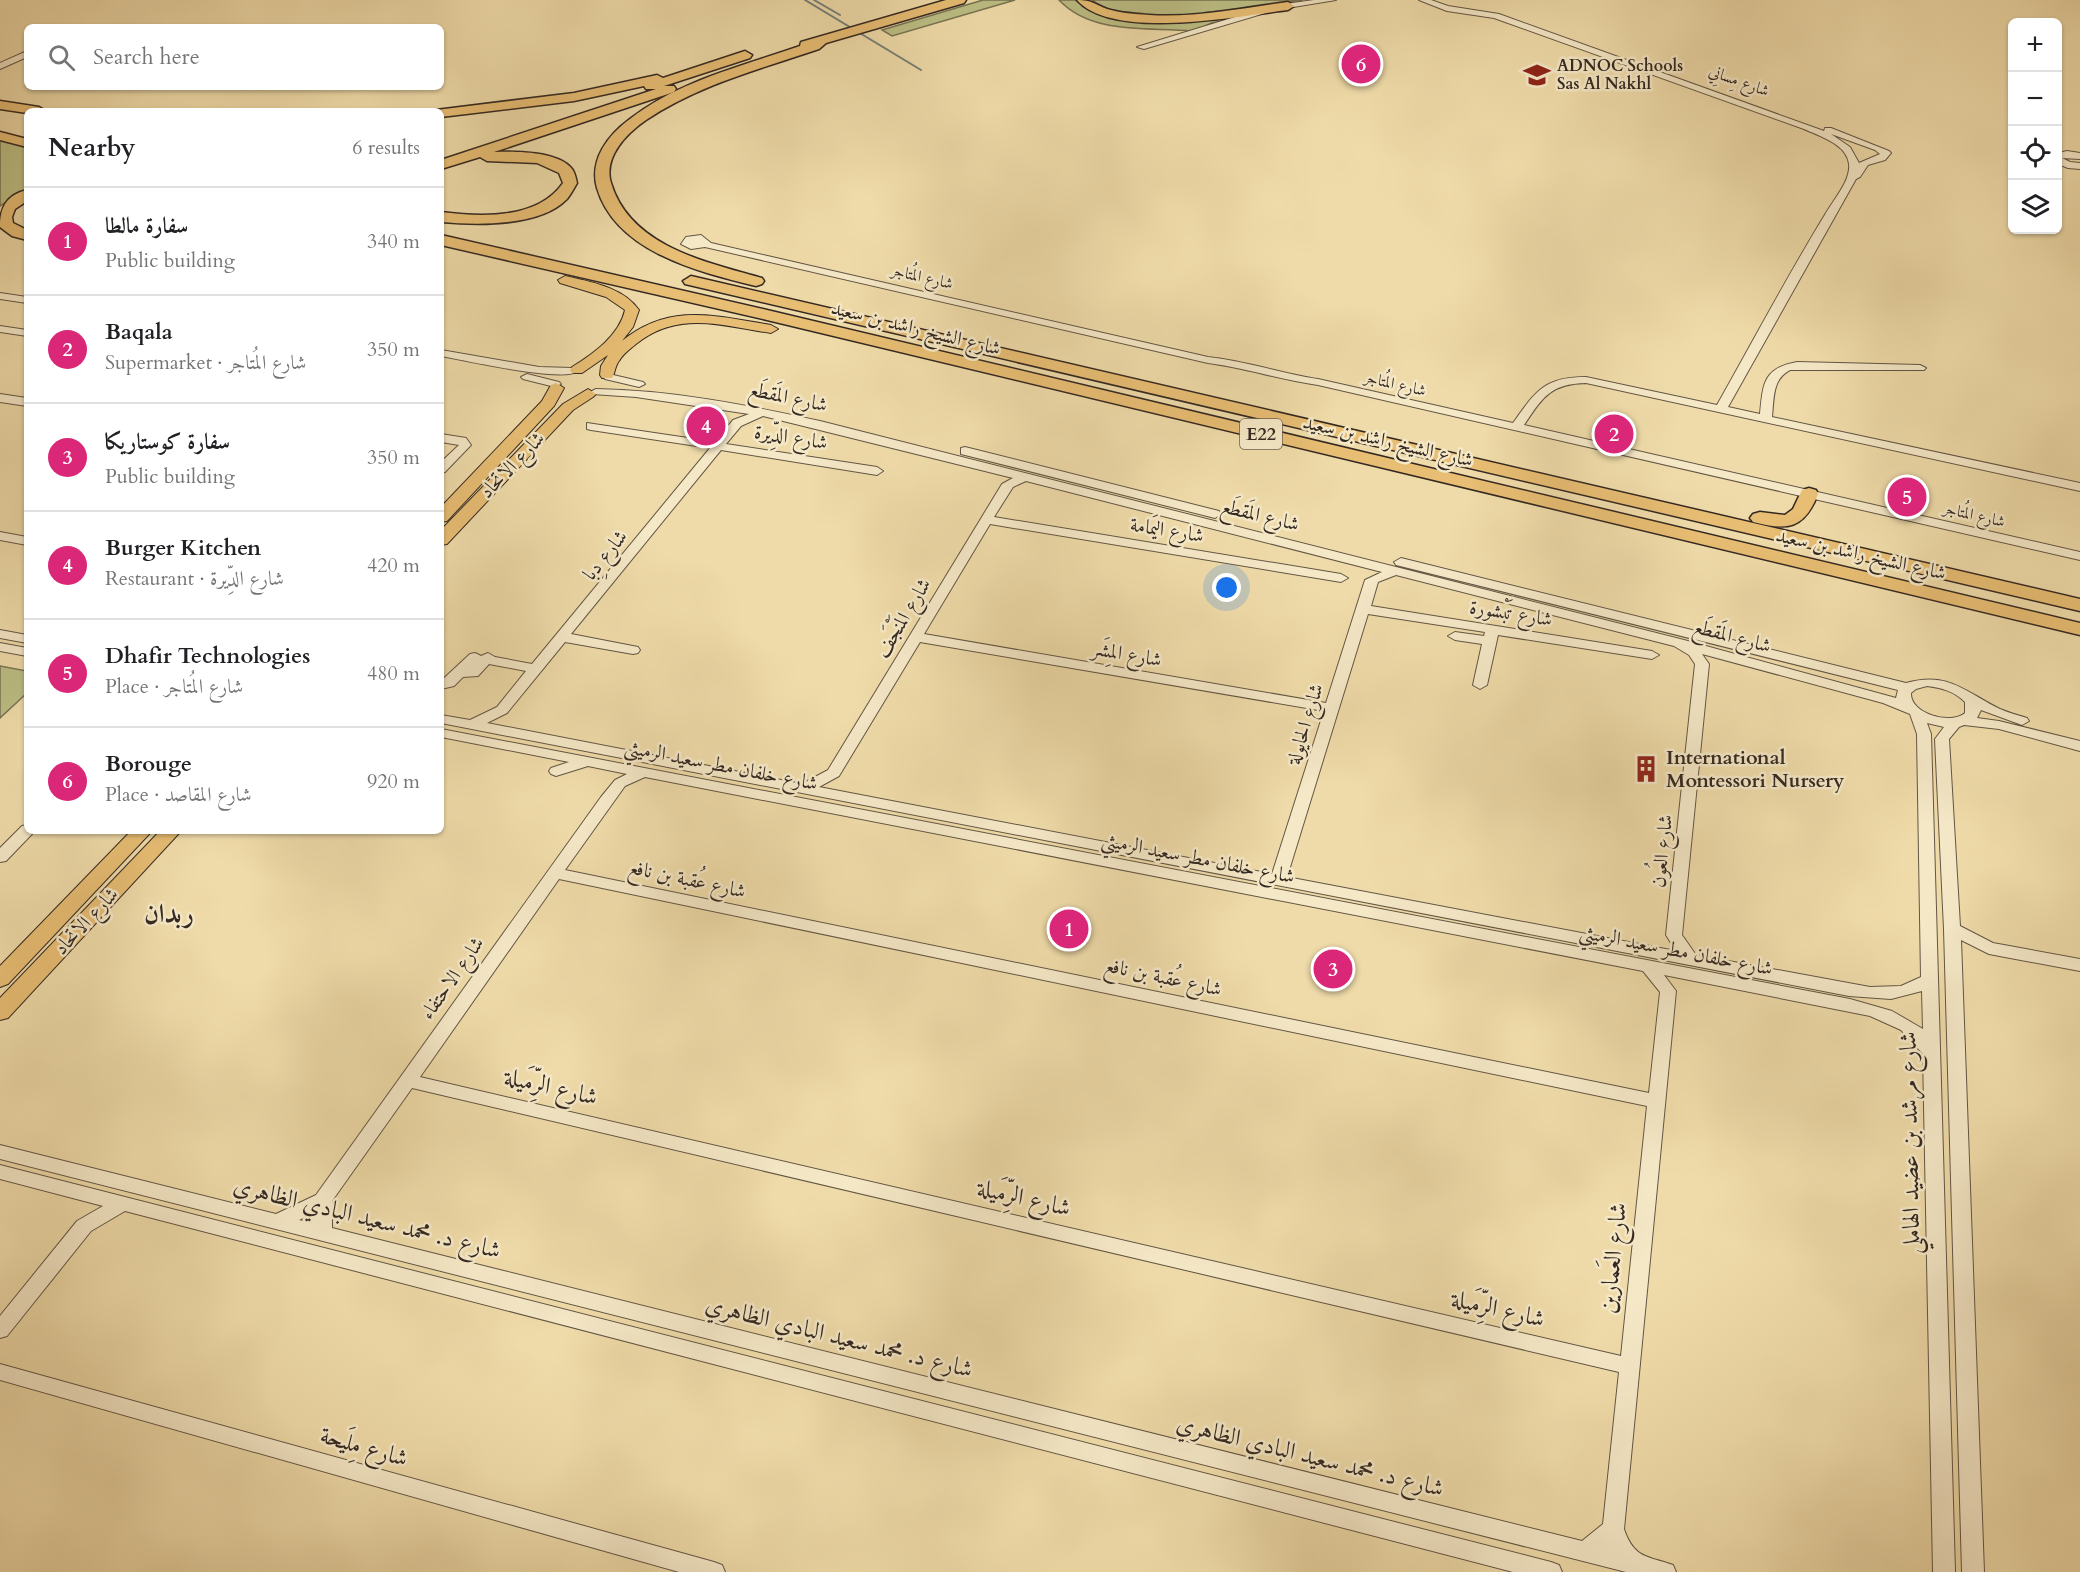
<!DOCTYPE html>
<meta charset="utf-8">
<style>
:root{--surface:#fff;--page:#f6f6f6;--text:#202124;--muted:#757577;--line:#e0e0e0;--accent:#db2777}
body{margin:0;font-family:Cardo,Amiri,serif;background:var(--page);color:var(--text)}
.controls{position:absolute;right:18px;top:18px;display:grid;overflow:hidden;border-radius:9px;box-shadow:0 2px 4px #0004}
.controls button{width:54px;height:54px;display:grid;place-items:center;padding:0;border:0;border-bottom:2px solid var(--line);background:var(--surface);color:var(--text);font:30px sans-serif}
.you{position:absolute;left:1227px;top:588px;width:21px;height:21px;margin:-15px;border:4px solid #fff;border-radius:50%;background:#1a73e8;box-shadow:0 0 0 9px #1a73e833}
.badge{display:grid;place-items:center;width:39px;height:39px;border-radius:50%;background:var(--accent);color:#fff;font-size:20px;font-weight:700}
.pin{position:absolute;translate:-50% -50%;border:3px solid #fff;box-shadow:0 2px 6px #0006}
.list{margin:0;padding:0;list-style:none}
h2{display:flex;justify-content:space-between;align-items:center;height:78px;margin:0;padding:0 24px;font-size:26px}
h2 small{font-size:20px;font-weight:400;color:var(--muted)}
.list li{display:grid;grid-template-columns:39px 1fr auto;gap:18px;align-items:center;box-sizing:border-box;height:108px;padding:0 24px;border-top:2px solid var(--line)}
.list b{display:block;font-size:22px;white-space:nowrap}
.list p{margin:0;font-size:20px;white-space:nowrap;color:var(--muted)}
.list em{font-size:20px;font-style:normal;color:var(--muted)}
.icon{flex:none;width:33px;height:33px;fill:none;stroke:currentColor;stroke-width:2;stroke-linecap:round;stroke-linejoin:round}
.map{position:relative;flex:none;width:2080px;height:1572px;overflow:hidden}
.search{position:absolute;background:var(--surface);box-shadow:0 2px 4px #0004;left:24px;top:24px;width:420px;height:66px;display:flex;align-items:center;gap:15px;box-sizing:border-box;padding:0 21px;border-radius:9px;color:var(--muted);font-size:22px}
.panel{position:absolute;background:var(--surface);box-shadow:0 2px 4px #0004;left:24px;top:108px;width:420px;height:726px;border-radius:9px}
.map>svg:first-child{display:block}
.green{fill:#bcbf85;stroke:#787454;stroke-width:1.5}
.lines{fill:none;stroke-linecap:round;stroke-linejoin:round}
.stream{stroke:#757f7a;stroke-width:2}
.minor-casing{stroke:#635644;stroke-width:2}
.major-casing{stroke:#342922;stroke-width:2}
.highway-casing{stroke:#342922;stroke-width:3}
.minor{fill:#f5e8c7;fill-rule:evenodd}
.major{fill:#e8be74;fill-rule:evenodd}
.highway{fill:#e8be74;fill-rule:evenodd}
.labels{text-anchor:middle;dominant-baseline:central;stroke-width:5;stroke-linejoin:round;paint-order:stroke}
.far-poi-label{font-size:16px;font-weight:bold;fill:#342922;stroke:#f5e8c7;text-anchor:start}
.far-street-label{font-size:16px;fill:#342922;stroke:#f5e8c7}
.shield{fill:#f5e8c7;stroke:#6e6254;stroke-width:1.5}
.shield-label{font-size:18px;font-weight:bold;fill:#342922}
.street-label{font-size:20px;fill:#342922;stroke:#f5e8c7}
.poi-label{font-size:20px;font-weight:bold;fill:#342922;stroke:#f5e8c7;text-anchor:start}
.near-street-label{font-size:24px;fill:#342922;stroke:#f5e8c7}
.district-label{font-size:26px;font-weight:bold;fill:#342922;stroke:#f5e8c7}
</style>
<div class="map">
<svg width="2080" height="1572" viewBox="0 0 2080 1572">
<rect width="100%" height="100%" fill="#efdba9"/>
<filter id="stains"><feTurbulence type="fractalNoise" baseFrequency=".00333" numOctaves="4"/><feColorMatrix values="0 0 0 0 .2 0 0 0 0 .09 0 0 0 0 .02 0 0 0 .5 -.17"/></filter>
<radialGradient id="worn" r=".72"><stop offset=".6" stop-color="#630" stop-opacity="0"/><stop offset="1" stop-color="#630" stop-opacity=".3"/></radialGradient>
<g class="green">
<polygon points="983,0 1015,0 892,36 882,30"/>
<path d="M1059 0H1075L1087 9 1115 19 1223 17 1225 20C1220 23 1217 21 1212 23 1205 25 1197 32 1191 31 1147 27 1092 35 1059 0Z"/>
<path d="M1092 0H1303C1253 6 1132 32 1092 0Z"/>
<polygon points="0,141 27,147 27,189 0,206"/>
<polygon points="0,666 27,671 27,693 0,718"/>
</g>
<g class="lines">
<g class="stream">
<polyline points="805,0 921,70"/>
<polyline points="814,0 840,15"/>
</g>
<defs>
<g id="minor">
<polygon points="1314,0 1336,0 1275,10 1144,49 1137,47 1271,6"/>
<path d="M1419 0H1431L1448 6 1499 14 1824 131 1825 128H1831L1889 151 1891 153 1885 160 1868 165 1860 177 1856 179 1728 407 1760 414C1763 384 1763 368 1797 362L1920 365 1926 368 1924 370H1790C1772 379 1774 399 1772 417L2080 483V491L1586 383C1550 384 1543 397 1524 425L2080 552V560L1318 385C1281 380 1246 368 1208 363L705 247 691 249 681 244 686 237 701 235 711 243 1208 357C1246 361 1280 373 1318 379L1513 423C1536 391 1544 377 1586 377L1717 405C1753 341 1788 275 1826 213 1834 199 1851 180 1849 164 1847 144 1819 136 1804 129L1494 18 1447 11ZM1831 134 1875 150 1880 154 1859 163 1850 147Z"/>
<polygon points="27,51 27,57 0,69 0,63"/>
<polygon points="2067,151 2080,153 2080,159 2062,158 2070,162 2080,163 2080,169 2068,168 2058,164 2058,153"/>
<polygon points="0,293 27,297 27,303 0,299"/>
<polygon points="0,326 27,330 27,336 0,332"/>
<path d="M441 350 539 367 572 368 578 371C564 383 463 360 441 356Z"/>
<polygon points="527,374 559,382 561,384 555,387 523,379 521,377"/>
<polygon points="609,374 643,382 645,384 639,387 605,379 603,377"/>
<path d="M596 389C671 390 747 405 820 421L1684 640 1896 698 1898 690 1396 565 1394 562 1401 558 1906 683C1949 671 1965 692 2000 709 2009 713 2018 715 2027 718L2029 721 2022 725 1981 710 1977 718 1999 721 2080 741V751L1999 729 1964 725 1959 727 1949 739 1960 926 1993 943 2080 959V971L1989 954 1961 940 1984 1572H1962L1944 929 1935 739 1944 727 1927 723 1931 734 1955 1572H1933L1923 1054 1901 1030 1870 1016 1664 975 1676 991 1624 1529C1634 1559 1648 1556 1673 1565L1676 1572H1626L0 1159V1145L276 1214 316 1195 601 797 615 780 627 774 588 766 556 776 551 774 549 771 551 768 569 762 441 737V729L1850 999 1892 1011 1923 1029 1922 991 1891 999 1849 996 441 723V715L470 720 497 707 526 671 489 664 478 676 463 677 454 686 441 689V681L470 654 475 653 481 656 488 653 495 657 532 664 710 448 591 430 587 429V423L715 442 733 420 749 414 636 397 592 394 590 392ZM763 416 1013 478 1002 484 828 770 802 784 487 723 507 713 565 642 633 654 638 653 640 650 638 647 571 634 721 450 877 475 883 471 877 467 726 444 741 426ZM1026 481 1382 572 1365 580 1326 703 924 634 990 524 1341 582 1348 578 1341 574 994 517 1013 487ZM1396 575 1674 646 1689 655 1695 664 1666 935 1676 951 1287 877 1368 614 1485 632 1484 636 1455 632 1448 636 1455 640 1482 644 1473 685 1480 689 1487 685 1498 635 1652 659 1659 655 1652 651 1371 606 1378 582ZM920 642 1324 711 1272 874 819 787 839 776ZM1702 654 1883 703 1910 714 1917 734 1921 977 1901 986 1870 987 1696 955 1682 935 1709 664ZM1927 686C1942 688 1954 691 1965 702V713C1951 725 1910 714 1911 693L1916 689ZM645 777 1643 971 1660 992 1649 1093 565 870 625 786ZM559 879 1647 1106 1621 1356 420 1077ZM412 1088 1619 1372 1603 1524 1582 1541 332 1228V1201ZM312 1214V1223L299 1220Z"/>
<polygon points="0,394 27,398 27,406 0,402"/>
<polygon points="441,434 466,438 471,445 445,472 441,473 441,462 459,445 441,442"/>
<polygon points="965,447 1219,511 1221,514 1215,518 961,454 961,448"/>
<polygon points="0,532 27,537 27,545 0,540"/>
<polygon points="0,630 27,635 27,643 0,638"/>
<polygon points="0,643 27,648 27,656 0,651"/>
<polygon points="27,825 27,831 34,831 32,834 6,861 0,862 0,848 22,826"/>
<polygon points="0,1165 1551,1562 1559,1565 1562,1572 1513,1572 125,1211 91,1231 7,1336 0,1338 0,1316 77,1221 103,1206 0,1179"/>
<polygon points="0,1364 714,1562 722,1565 725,1572 679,1572 0,1380"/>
</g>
<g id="major">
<path d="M565 276C591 282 623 287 639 310L633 327 622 341C670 302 715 316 771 325L778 329 771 333C722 326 678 310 636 344 630 349 623 354 619 361 615 366 615 373 612 378H602L600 375 601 366 608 355 582 373H572L570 370 572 367C593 354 619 336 625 310L606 297 560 283 558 280Z"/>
<polygon points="556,383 564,388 554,406 447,521 441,522 441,507 542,401 551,385"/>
<polygon points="588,389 596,394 593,397 573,410 447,544 441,545 441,530 563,404"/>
<polygon points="131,831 152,831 8,984 0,987 0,966"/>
<polygon points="160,831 181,831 8,1018 0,1020 0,998"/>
</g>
<g id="highway">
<path d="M946 0H966L964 3 826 43 819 49C760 69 698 85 646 120 627 133 603 157 611 183 630 246 705 262 762 278L764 281 762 284 756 286C699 272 616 252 597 188 589 160 608 135 630 119 678 81 743 66 800 46L801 42Z"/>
<path d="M1077 0C1092 0 1094 4 1107 9 1120 13 1135 14 1149 15 1195 18 1242 8 1288 2L1294 6 1288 10C1238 16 1113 41 1077 0Z"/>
<path d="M745 51 752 55 750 58 664 86H674L676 89 674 92 494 152C514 151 559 151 572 169 575 173 576 179 577 183 574 188 571 194 567 199 540 227 476 225 441 222V212C481 217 537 220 563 183L559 173 537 163 487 161 480 157 441 169V160L656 89H646L644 86 574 101 441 117V111L436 110 574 93 657 75 663 78Z"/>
<polygon points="0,101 39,107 46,111 27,111 27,113 0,109"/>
<polygon points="0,132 27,139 27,147 0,140"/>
<path d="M27 190V201L15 209 12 217 13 223 27 230V240L12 236 0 227C0 208 6 195 27 190Z"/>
<polygon points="441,235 767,310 2080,623 2080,635 767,320 441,245"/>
<polygon points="691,276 2080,599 2080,611 685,284 683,281"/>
<path d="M1809 488 1816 490 1818 494C1804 529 1788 531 1753 522L1750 518 1753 514 1760 512 1785 515 1793 509 1802 490Z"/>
</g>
</defs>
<use href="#minor" class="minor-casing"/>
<use href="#major" class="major-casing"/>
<use href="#highway" class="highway-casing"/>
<use href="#minor" class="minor"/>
<use href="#major" class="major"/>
<use href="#highway" class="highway"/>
</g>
<defs>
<symbol id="school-bare" viewBox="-9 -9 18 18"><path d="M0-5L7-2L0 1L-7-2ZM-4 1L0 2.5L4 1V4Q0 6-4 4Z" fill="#8f2418" stroke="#f5e8c7" stroke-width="2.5" paint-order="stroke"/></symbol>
<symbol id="building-bare" viewBox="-9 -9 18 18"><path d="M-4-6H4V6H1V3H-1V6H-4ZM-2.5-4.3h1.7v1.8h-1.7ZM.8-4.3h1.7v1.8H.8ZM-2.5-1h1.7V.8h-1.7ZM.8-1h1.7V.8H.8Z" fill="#8f2418" stroke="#f5e8c7" stroke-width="2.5" paint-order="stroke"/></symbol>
</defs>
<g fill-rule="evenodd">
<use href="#school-bare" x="1518" y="56" width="38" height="38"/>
<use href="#building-bare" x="1627" y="750" width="38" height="38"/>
</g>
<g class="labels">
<g class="far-poi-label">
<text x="1557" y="66">ADNOC Schools<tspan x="1557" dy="18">Sas Al Nakhl</tspan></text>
</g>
<g class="far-street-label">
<text transform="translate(1739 81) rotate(20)">شارع مِسانِي</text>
<text transform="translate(922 277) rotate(13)">شارع المُتاجر</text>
<text transform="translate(1395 384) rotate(13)">شارع المُتاجر</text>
<text transform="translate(1974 515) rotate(13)">شارع المُتاجر</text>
</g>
<rect class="shield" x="1240" y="419" width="42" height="30" rx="4.5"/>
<g class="shield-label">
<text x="1261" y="434">E22</text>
</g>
<g class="street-label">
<text transform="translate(916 328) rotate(14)">شارع الشيخ راشد بن سعيد</text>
<text transform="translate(788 397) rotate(12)">شارع المَقطَع</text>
<text transform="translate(791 437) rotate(9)">شارع الدِّيرة</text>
<text transform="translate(1388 441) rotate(13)">شارع الشيخ راشد بن سعيد</text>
<text transform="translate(512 465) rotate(-46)">شارع الاتحاد</text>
<text transform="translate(1260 515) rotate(14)">شارع المَقطَع</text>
<text transform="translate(1167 530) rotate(9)">شارع اليَمامة</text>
<text transform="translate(1861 554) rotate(13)">شارع الشيخ راشد بن سعيد</text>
<text transform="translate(605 555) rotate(-51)">شارع دِبا</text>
<text transform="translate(1511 613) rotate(9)">شارع تَبْشورة</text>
<text transform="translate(903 618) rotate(-59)">شارع المَنْجَف</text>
<text transform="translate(1732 636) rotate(15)">شارع المَقطَع</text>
<text transform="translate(1127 654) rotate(10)">شارع المِشَر</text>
<text transform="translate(1305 724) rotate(-73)">شارع الحايولة</text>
<text transform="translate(721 765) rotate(11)">شارع خلفان مطر سعيد الرميثي</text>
<text transform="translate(1662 851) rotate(-84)">شارع العُون</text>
<text transform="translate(1198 858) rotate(11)">شارع خلفان مطر سعيد الرميثي</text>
<text transform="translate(687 879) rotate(12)">شارع عُقبة بن نافع</text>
<text transform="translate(86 921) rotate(-47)">شارع الاتحاد</text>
<text transform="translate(1676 950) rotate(11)">شارع خلفان مطر سعيد الرميثي</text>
<text transform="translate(1163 977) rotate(12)">شارع عُقبة بن نافع</text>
<text transform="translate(452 978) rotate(-55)">شارع الاحتفاء</text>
</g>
<g class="poi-label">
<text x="1666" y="757">International<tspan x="1666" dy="23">Montessori Nursery</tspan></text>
</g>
<g class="near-street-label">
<text transform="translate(551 1087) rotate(13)">شارع الرِّمَيلة</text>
<text transform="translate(1910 1143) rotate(-91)">شارع مرشد بن عضيد الهاملي</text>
<text transform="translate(1024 1198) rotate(13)">شارع الرِّمَيلة</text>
<text transform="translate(367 1218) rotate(14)">شارع د. محمد سعيد البادي الظاهري</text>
<text transform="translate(1613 1258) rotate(-84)">شارع العَمارين</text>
<text transform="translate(1498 1309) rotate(13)">شارع الرِّمَيلة</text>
<text transform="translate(839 1337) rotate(14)">شارع د. محمد سعيد البادي الظاهري</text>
<text transform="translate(364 1447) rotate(16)">شارع مِلَيحة</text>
<text transform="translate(1310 1456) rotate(14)">شارع د. محمد سعيد البادي الظاهري</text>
</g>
<g class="district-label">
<text x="169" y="913">ربدان</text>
</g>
</g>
<rect width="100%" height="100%" filter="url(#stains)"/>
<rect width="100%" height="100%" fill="url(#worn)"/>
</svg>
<div class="controls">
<button>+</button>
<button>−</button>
<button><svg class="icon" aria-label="locate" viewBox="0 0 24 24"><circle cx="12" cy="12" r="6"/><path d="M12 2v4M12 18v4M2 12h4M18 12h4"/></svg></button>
<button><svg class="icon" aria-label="layers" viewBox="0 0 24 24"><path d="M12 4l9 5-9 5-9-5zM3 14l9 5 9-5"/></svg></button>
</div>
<div class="you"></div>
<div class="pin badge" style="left:1069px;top:929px">1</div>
<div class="pin badge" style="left:1614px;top:434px">2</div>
<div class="pin badge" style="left:1333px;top:969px">3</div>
<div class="pin badge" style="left:706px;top:426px">4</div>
<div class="pin badge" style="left:1907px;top:497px">5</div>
<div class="pin badge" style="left:1361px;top:64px">6</div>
<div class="search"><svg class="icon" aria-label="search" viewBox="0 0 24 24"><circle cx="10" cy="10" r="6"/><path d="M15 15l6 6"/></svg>Search here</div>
<section class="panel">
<h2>Nearby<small>6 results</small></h2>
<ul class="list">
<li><span class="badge">1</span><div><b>سفارة مالطا</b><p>Public building</p></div><em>340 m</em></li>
<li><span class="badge">2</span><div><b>Baqala</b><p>Supermarket · شارع المُتاجر</p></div><em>350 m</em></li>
<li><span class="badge">3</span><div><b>سفارة كوستاريكا</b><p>Public building</p></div><em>350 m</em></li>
<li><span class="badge">4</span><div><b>Burger Kitchen</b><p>Restaurant · شارع الدِّيرة</p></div><em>420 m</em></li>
<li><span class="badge">5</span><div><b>Dhafir Technologies</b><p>Place · شارع المُتاجر</p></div><em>480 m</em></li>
<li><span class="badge">6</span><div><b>Borouge</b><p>Place · شارع المقاصد</p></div><em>920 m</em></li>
</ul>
</section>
</div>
